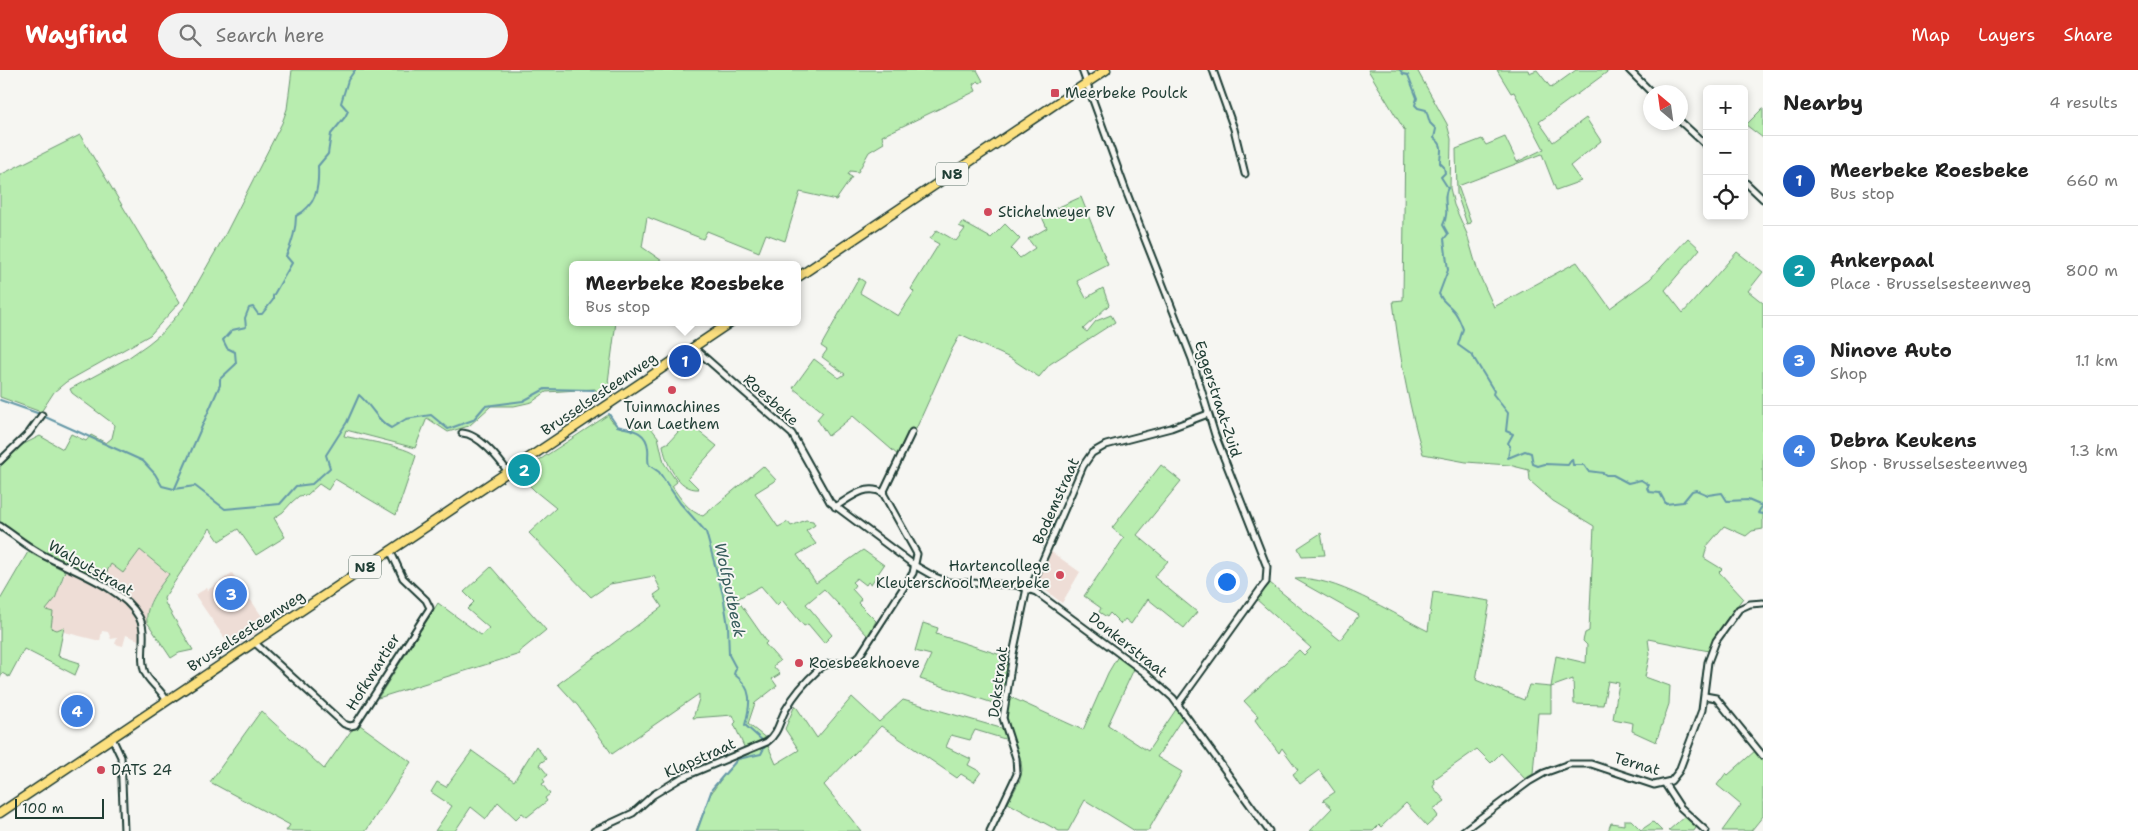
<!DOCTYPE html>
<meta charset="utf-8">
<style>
:root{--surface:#fff;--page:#f2f2f2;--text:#222;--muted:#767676;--line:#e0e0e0;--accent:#d93025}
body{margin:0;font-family:"Shantell Sans",sans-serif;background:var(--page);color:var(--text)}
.controls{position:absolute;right:15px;top:15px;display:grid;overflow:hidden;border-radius:8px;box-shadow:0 2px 8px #0003}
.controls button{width:45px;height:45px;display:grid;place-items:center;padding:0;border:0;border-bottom:1px solid var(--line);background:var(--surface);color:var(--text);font:25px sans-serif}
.compass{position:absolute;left:1643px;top:15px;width:45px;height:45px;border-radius:50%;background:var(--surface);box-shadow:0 2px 8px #0003;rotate:331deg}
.scale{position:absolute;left:15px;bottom:12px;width:89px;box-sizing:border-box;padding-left:5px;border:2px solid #1f3d34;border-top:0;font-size:14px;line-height:18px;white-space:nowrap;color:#1f3d34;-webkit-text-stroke:4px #f6f6f2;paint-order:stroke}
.you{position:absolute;left:1226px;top:511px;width:18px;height:18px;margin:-12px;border:4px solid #fff;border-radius:50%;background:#1a73e8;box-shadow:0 0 0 8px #1a73e833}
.badge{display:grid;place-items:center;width:32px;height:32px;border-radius:50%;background:var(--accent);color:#fff;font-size:16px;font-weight:700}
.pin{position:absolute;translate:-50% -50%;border:2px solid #fff;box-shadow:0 1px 5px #0006}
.popup{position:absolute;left:569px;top:191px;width:232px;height:65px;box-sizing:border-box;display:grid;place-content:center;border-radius:8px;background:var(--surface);filter:drop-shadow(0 1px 4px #0005);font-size:16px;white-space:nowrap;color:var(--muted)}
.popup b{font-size:19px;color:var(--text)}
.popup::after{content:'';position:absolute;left:50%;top:100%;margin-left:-10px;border:10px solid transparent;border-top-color:var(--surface)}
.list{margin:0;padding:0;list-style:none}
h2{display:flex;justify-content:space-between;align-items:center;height:65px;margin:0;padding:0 20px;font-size:21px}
h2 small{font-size:16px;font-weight:400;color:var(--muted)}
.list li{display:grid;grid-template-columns:32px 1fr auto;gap:15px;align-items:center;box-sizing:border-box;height:90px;padding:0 20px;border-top:1px solid var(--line)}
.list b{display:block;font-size:19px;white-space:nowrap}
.list p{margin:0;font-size:16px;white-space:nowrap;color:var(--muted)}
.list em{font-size:16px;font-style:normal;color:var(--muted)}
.icon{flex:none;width:28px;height:28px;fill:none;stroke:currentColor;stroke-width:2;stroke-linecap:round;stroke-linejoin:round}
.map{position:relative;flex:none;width:1763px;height:761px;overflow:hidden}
header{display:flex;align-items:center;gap:30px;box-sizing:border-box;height:70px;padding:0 25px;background:var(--accent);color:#fff}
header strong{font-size:24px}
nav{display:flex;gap:28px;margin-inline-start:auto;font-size:18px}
.search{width:350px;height:45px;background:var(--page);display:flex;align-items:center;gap:12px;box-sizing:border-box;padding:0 18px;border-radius:28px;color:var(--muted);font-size:19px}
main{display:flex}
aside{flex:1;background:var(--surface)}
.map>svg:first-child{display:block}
.built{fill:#eeddd6}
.green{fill:#b8edaf;stroke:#6c9572}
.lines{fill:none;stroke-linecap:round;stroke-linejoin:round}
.stream{stroke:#6599a8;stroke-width:2}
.street-casing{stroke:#1f3d34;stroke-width:9}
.primary-casing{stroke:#1f3d34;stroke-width:11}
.street{stroke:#f6f6f2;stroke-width:5}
.primary{stroke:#fce080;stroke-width:8}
.poi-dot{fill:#d1495b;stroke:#f6f6f2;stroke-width:2}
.labels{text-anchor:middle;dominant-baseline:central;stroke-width:4;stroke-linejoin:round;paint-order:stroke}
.shield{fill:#f6f6f2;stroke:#60746d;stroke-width:1}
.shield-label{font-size:14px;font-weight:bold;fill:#1f3d34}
.poi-label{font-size:15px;fill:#1f3d34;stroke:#f6f6f2;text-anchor:start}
.street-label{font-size:15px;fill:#1f3d34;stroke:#f6f6f2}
.water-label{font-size:16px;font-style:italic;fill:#365c5b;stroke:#f6f6f2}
</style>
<header>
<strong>Wayfind</strong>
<div class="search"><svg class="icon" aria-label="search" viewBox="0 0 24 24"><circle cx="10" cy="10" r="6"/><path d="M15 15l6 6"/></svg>Search here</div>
<nav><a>Map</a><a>Layers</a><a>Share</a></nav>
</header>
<main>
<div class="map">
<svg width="1763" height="761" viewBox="0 0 1763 761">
<rect width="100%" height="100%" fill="#f6f6f2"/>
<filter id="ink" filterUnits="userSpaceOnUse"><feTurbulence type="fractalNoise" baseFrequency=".02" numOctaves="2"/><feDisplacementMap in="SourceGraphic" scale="10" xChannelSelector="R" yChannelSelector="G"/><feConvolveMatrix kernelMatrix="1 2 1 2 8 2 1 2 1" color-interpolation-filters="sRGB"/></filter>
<g filter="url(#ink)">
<g class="built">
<polygon points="140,480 169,504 150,532 146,546 147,552 141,571 126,565 123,576 115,574 117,568 111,569 108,562 102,561 100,571 64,562 63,557 57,560 51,558 46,540 55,529 69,494 84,502 105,505 111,494 135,487"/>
<polygon points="1050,481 1080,502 1062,533 1040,516 1038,511"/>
<polygon points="232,503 268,555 232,579 195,525 207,518 208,520"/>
</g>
<g class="green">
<path d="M292 0H977L983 11 980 13 978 11 973 14 976 21 882 66 884 73 869 82 858 102 850 101 848 105 852 107 836 130 800 122 785 171 766 164 759 182 707 161 703 169 647 147 642 177 668 195H572V252H616L608 312 614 319 602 328 595 319 546 322 532 332 514 336H491L469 356 448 362 427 348 415 378 346 360 344 366C359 370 408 376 416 386L396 445 335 409 328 420 319 414 307 425 299 426 292 432 283 442 274 448 285 467 256 485 238 459 219 471 210 458 164 528 165 533 193 580 179 583 171 588 147 552C145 534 159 518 169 504L140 480 123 503 111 494 105 505 113 510 109 516 30 474 0 453V397L22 375 40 366 63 379 71 364 86 371 91 365 106 373 112 368 115 355 72 323 70 319 128 288 148 274 164 261 184 237 226 163 282 53 287 39Z"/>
<path d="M1368 0H1417L1447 54 1451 69 1450 118 1454 135 1467 164 1478 202 1494 237 1577 192 1610 238 1650 209 1688 168 1700 179 1665 220 1683 243 1737 182 1763 202 1748 221 1763 233V459L1752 461 1746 466 1724 456 1707 476 1704 488 1722 499 1719 502 1743 528 1722 556 1709 581 1648 569 1650 584 1645 607 1670 616 1669 634 1656 672 1632 661 1633 653 1613 649 1619 613 1608 611 1603 635 1574 634 1573 609 1551 617V643H1538L1533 704 1525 709 1501 683 1491 693 1477 679 1433 710 1435 713 1433 717 1445 731 1433 739 1438 746 1427 756 1406 733 1381 757 1379 755 1373 761H1310L1332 738 1323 730 1335 722 1319 700 1300 714 1293 704 1298 700 1282 678 1279 683 1255 650 1258 646 1244 631 1299 580 1304 585 1311 578 1256 529 1270 513 1340 570 1359 545 1295 509C1333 504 1393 544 1428 561L1433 522 1490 531 1476 610 1524 630 1529 615 1551 617 1556 586 1586 593 1587 575 1583 571 1585 563 1589 561 1594 456 1553 431 1530 411 1529 400 1509 395 1466 392 1423 384C1408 334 1399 282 1393 231L1403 230 1405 61Z"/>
<polygon points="1497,0 1528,0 1529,3 1537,0 1551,18 1576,0 1610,0 1539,52 1553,72 1586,48 1601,71 1570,96 1581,111 1556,120 1542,84 1458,116 1471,153 1467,154 1457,124 1456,79 1482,69 1486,75 1505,67 1517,92 1544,79 1514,22 1511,23"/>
<polygon points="1763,38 1763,68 1746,55"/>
<polygon points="80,65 180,232 150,265 66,312 54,322 41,342 0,327 0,105"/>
<polygon points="1081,127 1108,195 1077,211 1086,228 1103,218 1109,235 1083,259 1087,262 1096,251 1111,245 1115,252 1050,294 1039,307 1010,288 960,265 951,281 916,359 912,360 899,386 853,346 828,366 817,349 823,342 793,318 814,289 839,308 845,304 822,287 827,280 821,276 859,208 865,212 860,223 898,246 914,222 911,219 939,174 930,169 937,160 956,171 965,159 959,156 962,152 991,168 1005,154 1020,169 1011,179 1020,188 1035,178 1028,169 1047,158 1041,145"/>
<path d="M608 345C618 364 630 358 648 354L658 367 664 393 677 412 672 416C680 428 689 442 703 446L763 396 776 410 755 423 778 457 788 452 791 456 806 450 813 451 815 455 806 461 816 474 797 485 816 513 863 480 884 495 871 514 868 512 866 515 857 508 852 512 855 515 852 519 861 529 858 533 876 551 868 566 824 519 806 534 832 565 824 573 808 554 804 556 782 530 777 535 761 516 737 529 767 572 765 574 780 591 773 596 780 604 772 609 777 616 755 633 748 654 767 669 745 679 734 654 736 652 733 645 693 648 699 629V624L612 684 578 636 558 614 662 537 654 525 661 520 654 506 610 514 591 527 529 463 556 438 535 421 518 404Z"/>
<path d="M687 352 717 376 688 408 699 419C678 421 665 391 663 375L669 372Z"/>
<polygon points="1161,395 1181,411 1137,465 1168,491 1154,507 1197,542 1184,558 1148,529 1131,554 1125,549 1121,554 1110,543 1107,547 1099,542 1101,538 1084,526 1124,468 1112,458"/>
<polygon points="1321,463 1325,485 1302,486 1298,478"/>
<polygon points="28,482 65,501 55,529 46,540 53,542 51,558 57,560 64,557 58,586 80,593 75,605 24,579 9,607 2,603 0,607 0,530"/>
<polygon points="491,497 546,560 519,582 520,584 378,628 438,533 481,565 489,558 467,539 474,532 464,522"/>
<polygon points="923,553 938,558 936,564 1010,588 1002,636 920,609 931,585 915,581"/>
<polygon points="1118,586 1134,599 1108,655 1148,681 1177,638 1183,647 1157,687 1182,702 1148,761 1135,761 1085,730 1068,761 1059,761 1008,733 1020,710 1022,700 1021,691 1007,654 1008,626 1083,660 1108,603"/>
<polygon points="852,627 879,652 903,630 1004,659 1008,670 975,660 970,670 951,665 946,677 971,689 968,695 981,702 974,712 961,704 957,708 881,656 824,715 861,761 696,761 710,725 726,702 739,687 768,676 776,694 799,680 785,659 795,635 817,668"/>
<polygon points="261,641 324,699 351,661 360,655 411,692 366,761 286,761 290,755 210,712"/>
<polygon points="536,676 546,689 539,694 548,705 543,709 545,712 542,714 550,724 545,728 547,731 527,747 522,743 516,749 498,732 486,749 471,737 455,761 435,761 452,736 431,722 437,712 446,717 472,681 514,711"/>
<polygon points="1756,680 1763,689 1763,746 1751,761 1722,761 1741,735 1717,715 1726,703 1728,705"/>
<polygon points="1685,746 1697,756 1694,761 1668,761"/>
<polygon points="1624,750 1631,750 1641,760 1653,752 1662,761 1608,761 1611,753 1624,755"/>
</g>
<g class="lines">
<g class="stream">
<path d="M1400 0 1403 4 1408 5 1417 28 1415 35 1418 38 1426 40 1430 53 1436 59 1434 68C1445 76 1440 81 1440 93L1444 97 1445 103 1441 107 1448 118C1441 129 1451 140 1443 155L1448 164 1444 169 1448 200 1439 224C1443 233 1447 233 1453 240 1458 245 1460 252 1463 259L1458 275 1472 285 1494 321 1493 324 1508 343 1506 361 1513 364 1508 373 1510 376 1508 388 1525 381 1531 383 1533 394 1538 396 1545 394 1568 395 1572 389 1573 395H1584L1588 401 1603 403 1606 405H1613L1628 413 1641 410 1649 415 1647 418 1649 422 1660 423 1666 434 1683 432 1692 421 1696 420 1708 425 1722 423 1727 431 1748 430 1762 436 1758 443 1763 444"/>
<polyline points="0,330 40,344"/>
<path d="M609 344 617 356C631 360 646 360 648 378 649 384 647 389 649 395L659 402 680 433 706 462 723 525 728 556 729 585 736 598 734 604C753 618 751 633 745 655L763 671"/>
<path d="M43 346 143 391 155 404 162 416 174 419 195 416 225 439 280 434 296 416 312 414 330 398 326 385 347 352 359 325C372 336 377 351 391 358L406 349 431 345 448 359 473 350 485 336 523 331 545 319 594 320"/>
<path d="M175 418 220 315V309L236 294 235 282 227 278 223 270 232 260 246 257 245 248 249 238 253 237 258 244H262L273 230V226L292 193 286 186C292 173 296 160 296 146 317 135 319 117 318 96L328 84 331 64 345 47 348 41 341 33 348 10 355 0"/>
<polyline points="697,761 712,719 723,706 738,689 761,684 765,676"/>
</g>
<defs>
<g id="street">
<polyline points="1082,0 1126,121 1192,289 1215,365 1267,497 1266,512 1262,517 1178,634"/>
<polyline points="1213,0 1234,59 1245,104"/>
<polyline points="1629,0 1651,22"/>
<polyline points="1680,51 1707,76"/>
<polyline points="1744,111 1763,129"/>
<polyline points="693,277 792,364 830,432 914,495 935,507 948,512 1016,515 1036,522 1144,602 1173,628 1269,761"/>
<path d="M462 363C479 364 499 389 508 402"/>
<polyline points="0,391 29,363 42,345"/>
<polyline points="883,423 912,362"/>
<path d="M0 456C15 466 29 478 45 486 74 501 123 518 139 547 148 563 139 583 144 600 147 612 160 617 166 630"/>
<polyline points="1030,520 1083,396 1092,383 1106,375 1171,358 1208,344"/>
<polyline points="255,573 344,654 350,656 355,655 430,538 426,530 403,508 390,480"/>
<polyline points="1705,626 1716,628 1763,686"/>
<polyline points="112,668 121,687 124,761"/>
<polyline points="1665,714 1680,737 1706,761"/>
<path d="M594 761 633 743 653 725 681 708 767 672C779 663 779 651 786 639 794 625 806 611 818 600 831 587 849 599 860 585L913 503 917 484 883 423C866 413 850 428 835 437"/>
<polyline points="990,761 1017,704 1016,688 1003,648 1013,584 1027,518"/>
<polyline points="1463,761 1530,711 1544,703 1569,694 1591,694 1654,715 1671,711 1679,701 1702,640 1708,592 1716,571 1739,539 1750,534 1763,533"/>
</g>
<g id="primary">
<polyline points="798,207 1106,0"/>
<path d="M0 743C243 579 487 416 731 252"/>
</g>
</defs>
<use href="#street" class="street-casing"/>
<use href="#primary" class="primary-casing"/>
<use href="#street" class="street"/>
<use href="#primary" class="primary"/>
</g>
</g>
<g class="poi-dot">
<rect x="1050" y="18" width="10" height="10" rx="2.5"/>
<circle cx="988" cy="142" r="5"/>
<circle cx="672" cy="320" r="5"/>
<circle cx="1060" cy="505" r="5"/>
<circle cx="799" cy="593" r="5"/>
<circle cx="101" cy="700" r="5"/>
</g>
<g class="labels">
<g class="shield">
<rect x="936" y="92.5" width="32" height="23" rx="4"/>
<rect x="349" y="485.5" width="32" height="23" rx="4"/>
</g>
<g class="shield-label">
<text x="952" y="104">N8</text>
<text x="365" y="497">N8</text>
</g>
<g class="poi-label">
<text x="1065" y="23">Meerbeke Poulck</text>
<text x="998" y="142">Stichelmeyer BV</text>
<text x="672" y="337" text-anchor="middle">Tuinmachines<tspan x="672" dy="17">Van Laethem</tspan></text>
<text x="1050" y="496" text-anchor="end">Hartencollege<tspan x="1050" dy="17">Kleuterschool Meerbeke</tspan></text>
<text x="809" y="593">Roesbeekhoeve</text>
<text x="111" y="700">DATS 24</text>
</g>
<g class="street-label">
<text transform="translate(599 324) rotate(-34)">Brusselsesteenweg</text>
<text transform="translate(1218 329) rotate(72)">Eggerstraat-Zuid</text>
<text transform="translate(771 330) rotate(42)">Roesbeke</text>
<text transform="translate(1056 431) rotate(-66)">Bodemstraat</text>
<text transform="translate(91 498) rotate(30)">Walputstraat</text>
<text transform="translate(246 561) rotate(-33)">Brusselsesteenweg</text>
<text transform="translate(1128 575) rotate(38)">Donkerstraat</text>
<text transform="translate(373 602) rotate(-58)">Hofkwartier</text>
<text transform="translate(998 612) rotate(-83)">Dokstraat</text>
<text transform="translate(700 688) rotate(-24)">Klapstraat</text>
<text transform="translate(1637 694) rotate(16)">Ternat</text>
</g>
<g class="water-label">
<text transform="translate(730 520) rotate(78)">Wolfputbeek</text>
</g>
</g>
</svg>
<div class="controls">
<button>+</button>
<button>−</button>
<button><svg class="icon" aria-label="locate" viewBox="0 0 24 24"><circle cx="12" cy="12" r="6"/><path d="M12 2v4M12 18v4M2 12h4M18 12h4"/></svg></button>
</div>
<svg class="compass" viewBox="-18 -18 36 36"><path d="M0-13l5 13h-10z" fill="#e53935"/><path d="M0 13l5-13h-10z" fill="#767676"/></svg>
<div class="scale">100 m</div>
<div class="you"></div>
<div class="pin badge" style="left:685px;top:291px;background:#1a4fb4">1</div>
<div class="popup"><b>Meerbeke Roesbeke</b>Bus stop</div>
<div class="pin badge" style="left:524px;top:400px;background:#0f9aa8">2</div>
<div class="pin badge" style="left:231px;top:524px;background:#3f7fe0">3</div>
<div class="pin badge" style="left:77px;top:641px;background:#3f7fe0">4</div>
</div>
<aside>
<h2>Nearby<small>4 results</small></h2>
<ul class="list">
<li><span class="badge" style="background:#1a4fb4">1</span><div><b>Meerbeke Roesbeke</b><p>Bus stop</p></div><em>660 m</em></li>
<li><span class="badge" style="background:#0f9aa8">2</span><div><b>Ankerpaal</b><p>Place · Brusselsesteenweg</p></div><em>800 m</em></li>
<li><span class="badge" style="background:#3f7fe0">3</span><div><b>Ninove Auto</b><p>Shop</p></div><em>1.1 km</em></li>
<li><span class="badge" style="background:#3f7fe0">4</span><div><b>Debra Keukens</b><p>Shop · Brusselsesteenweg</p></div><em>1.3 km</em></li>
</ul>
</aside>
</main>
